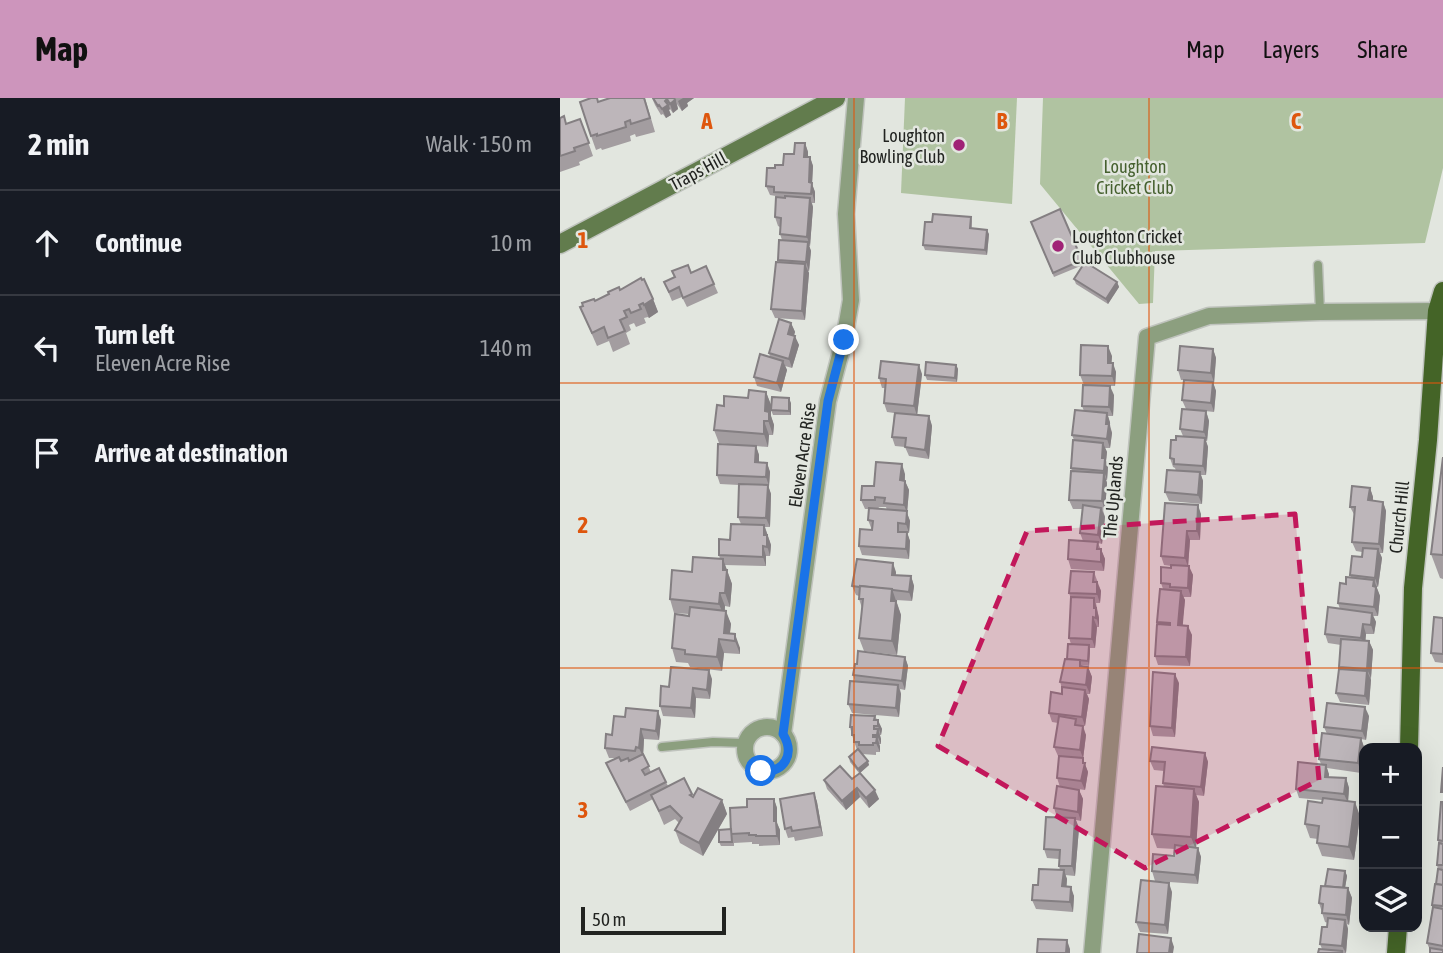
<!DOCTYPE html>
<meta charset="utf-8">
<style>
:root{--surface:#171b24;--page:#20242c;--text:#f1f3f6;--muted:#9ea1a6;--line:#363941;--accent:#cd95bc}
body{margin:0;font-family:"Asap Condensed",sans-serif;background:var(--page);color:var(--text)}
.controls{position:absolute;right:21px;bottom:21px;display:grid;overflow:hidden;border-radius:14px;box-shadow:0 7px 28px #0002}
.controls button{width:63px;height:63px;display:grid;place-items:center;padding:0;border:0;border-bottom:2px solid var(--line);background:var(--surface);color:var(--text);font:35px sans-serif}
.scale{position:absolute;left:21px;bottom:18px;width:145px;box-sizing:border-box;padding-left:7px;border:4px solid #222421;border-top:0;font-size:19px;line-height:24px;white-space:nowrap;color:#222421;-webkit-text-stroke:5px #e2e6df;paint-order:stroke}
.stop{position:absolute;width:21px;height:21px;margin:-16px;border:5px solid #1a73e8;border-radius:50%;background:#fff}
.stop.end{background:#1a73e8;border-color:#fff;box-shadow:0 2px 7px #0008}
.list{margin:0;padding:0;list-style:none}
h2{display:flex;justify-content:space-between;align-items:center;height:91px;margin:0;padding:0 28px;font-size:30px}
h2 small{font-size:23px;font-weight:400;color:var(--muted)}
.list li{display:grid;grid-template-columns:46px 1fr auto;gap:21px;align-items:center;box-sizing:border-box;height:105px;padding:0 28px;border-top:2px solid var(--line)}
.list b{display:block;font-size:26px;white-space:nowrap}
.list p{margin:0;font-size:23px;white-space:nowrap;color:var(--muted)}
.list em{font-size:23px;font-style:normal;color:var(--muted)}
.icon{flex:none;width:38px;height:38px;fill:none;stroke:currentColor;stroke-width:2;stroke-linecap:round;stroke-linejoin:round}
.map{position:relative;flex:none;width:883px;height:855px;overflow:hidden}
header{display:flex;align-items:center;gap:42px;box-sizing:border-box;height:98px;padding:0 35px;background:var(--accent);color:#111}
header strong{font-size:33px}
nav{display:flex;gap:38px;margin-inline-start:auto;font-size:24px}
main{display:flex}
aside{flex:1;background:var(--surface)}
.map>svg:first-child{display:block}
.park{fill:#b0c3a1}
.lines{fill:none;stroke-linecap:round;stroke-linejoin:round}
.lane-casing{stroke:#bfc3bd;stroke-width:11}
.street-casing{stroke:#bfc3bd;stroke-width:19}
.secondary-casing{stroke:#bfc3bd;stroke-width:21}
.primary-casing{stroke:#bfc3bd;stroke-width:21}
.lane{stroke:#8c9f7f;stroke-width:8}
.street{stroke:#8c9f7f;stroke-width:16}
.secondary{stroke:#627c4d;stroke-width:18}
.primary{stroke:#446427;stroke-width:18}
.wall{fill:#a39da0;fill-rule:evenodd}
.shaded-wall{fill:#847f82}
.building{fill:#bdb6ba;stroke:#847f82;stroke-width:2}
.route{stroke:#1a73e8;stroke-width:9}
.marked{fill:#c2185b;fill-opacity:0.2;stroke:#c2185b;stroke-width:5;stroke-dasharray:14 9;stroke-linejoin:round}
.grid{fill:none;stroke:#de560d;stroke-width:2;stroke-opacity:0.55}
.poi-dot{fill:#a02276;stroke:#e2e6df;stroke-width:2.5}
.labels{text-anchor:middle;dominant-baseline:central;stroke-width:5;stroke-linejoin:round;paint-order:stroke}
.poi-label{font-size:18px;fill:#222421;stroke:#e2e6df;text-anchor:end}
.park-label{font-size:18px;fill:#45602e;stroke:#e2e6df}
.street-label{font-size:18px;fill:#222421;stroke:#e2e6df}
.grid-label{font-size:23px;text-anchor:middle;font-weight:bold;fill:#de560d;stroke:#e2e6df;stroke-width:5;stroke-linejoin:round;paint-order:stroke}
</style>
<header>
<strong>Map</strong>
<nav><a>Map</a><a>Layers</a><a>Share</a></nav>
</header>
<main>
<aside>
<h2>2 min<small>Walk · 150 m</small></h2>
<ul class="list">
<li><svg class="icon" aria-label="ahead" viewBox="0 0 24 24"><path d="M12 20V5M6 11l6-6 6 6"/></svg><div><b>Continue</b></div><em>10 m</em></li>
<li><svg class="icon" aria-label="left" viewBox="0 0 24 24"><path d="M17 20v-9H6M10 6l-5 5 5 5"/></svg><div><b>Turn left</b><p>Eleven Acre Rise</p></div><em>140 m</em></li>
<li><svg class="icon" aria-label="arrive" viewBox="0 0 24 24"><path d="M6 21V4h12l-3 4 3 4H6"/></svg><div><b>Arrive at destination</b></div></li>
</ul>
</aside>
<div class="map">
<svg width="883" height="855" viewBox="0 0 883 855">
<rect width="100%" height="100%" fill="#e2e6df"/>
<g class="park">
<polygon points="345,0 457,0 452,106 341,95"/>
<polygon points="483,0 883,0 883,70 865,145 595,153 593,205 579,206 480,86"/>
</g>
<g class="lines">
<defs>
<g id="lane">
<polyline points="758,167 760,214"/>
<polyline points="102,649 153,644 185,645"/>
</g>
<g id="street">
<circle cx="207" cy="651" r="22"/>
<polyline points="223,636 268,303 284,242 291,202 286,116 296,0"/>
<polyline points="532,855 587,239 649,218 760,214 877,213"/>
</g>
<polyline id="secondary" points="0,146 276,0"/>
<g id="primary">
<polyline points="849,650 853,490 868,342 877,213 883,193"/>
<polyline points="836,855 838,829"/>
</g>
</defs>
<use href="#lane" class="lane-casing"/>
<use href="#street" class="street-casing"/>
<use href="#secondary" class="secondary-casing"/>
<use href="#primary" class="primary-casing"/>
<use href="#lane" class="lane"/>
<use href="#street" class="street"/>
<use href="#secondary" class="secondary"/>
<use href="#primary" class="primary"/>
</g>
<g class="wall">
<polygon points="85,0 95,34 76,39 75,36 70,38 71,43 42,52 41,50 36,52 31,38 39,4"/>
<polygon points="92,0 134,0 127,5 128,8 122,13 117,6 118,11 113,15 110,11 109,12 111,17 106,20 103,16 101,17 95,7"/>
<polygon points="0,20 6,26 20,21 33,58 19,64 20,67 0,74"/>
<polygon points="245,45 248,54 248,59 250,59 253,68 252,86 255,94 255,105 252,105 253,109 250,148 249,148 251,153 249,173 248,173 249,175 245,222 215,220 211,211 219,164 218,162 222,142 220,136 220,129 218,128 215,119 216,100 216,98 210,97 206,88 215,70 223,67"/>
<polygon points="500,111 523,166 557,184 559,189 548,206 516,186 514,181 523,167 494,179 471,124"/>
<polygon points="411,119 412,123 412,130 429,136 427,157 365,152 363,147 372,124"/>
<polygon points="131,175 154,186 158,195 127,209 122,199 112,203 104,184"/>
<polygon points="60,192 93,201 98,214 89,220 88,219 84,220 86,225 76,229 74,225 69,227 71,232 66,235 70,246 53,254 49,243 37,248 20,209"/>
<polygon points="231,225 235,234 234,238 239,247 232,270 225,268 227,272 221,294 197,288 194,279 210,259 209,255"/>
<polygon points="653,251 656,260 654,285 653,285 656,293 654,314 636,312 646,313 649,323 647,343 646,343 648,349 646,377 641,377 643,383 642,406 609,403 605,394 616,373 615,370 613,369 610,360 616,342 623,338 620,331 626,311 622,302 624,282 621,282 618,272"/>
<polygon points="552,258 551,265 556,274 555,288 524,287 520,277"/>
<polygon points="396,267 398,271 397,284 367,282 365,277"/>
<polygon points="362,276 357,317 369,318 372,328 369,361 349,358 345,349 335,348 332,339 334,315 327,314 324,305 325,290 322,290 319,280"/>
<polygon points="206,294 211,307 211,318 214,327 213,337 209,337 208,349 196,348 199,357 199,364 207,365 210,374 209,388 208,388 211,396 210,429 205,429 211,447 210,458 206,458 206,468 165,467 172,486 170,509 165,508 165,513 171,526 170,535 180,550 180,556 164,555 162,573 130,569 128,565 116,564 112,550 129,516 114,515 110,501 132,474 160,461 159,457 181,426 178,419 179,387 160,386 157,377 176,347 159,345 154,332 164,308"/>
<polygon points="554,297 553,318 548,318 552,335 550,350 545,350 547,354 546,363 548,369 547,382 546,382 547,385 545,413 543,412 545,419 542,446 538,445 545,461 544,473 511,471 508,461 523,443 520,435 523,411 513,411 509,402 514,342 512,337 524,313 522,308"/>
<polygon points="231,305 231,317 213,317 211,312"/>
<polygon points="883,359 883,481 880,480 871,456"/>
<path d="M345 376V383L349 392 347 415 350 423 349 435H347L350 443 349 461 302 457 299 448 312 432 308 422 309 411H305L301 402 314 388ZM319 409H326L327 412 318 411Z"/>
<polygon points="810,390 813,399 813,403 823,404 826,413 823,455 820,455 822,460 818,489 816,488 820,498 818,518 813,518 816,524 814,536 806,536 805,543 809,543 813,552 809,607 780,604 776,595 780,571 779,569 781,547 768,545 765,536 780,511 778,505 786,486 791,479 790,477 802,459 802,454 796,453 792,444 795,418 790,409"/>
<polygon points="641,416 640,442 630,442 628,468 633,477 631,499 623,499 625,502 622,527 632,537 630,568 598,567 595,558 597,524 603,491 601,485 611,470 611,468 604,467 601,458"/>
<polygon points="336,474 336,477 351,478 354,488 352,503 336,502 341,517 337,557 304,553 299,540 302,510 299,501 299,498 296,497 292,488"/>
<polygon points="534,474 541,493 540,505 536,505 539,520 539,529 537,529 535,550 530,550 529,568 522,567 523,569 528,569 532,579 530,596 527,596 529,601 525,628 519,627 526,637 523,661 528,674 525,692 518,691 519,692 523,701 521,723 516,722 519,730 515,778 505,777 507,781 506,789 514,798 513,814 476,811 472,802 478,787 500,772 499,768 499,761 487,760 484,751 497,719 494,710 500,689 497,680 505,659 498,658 494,649 498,625 492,624 489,615 502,596 502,590 500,584 511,546 509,540 511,501 509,495"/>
<polygon points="883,520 883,565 875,564 871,555"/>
<polygon points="345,559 348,568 345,592 340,591 341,596 339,619 292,615 288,606 295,583 293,577"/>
<polygon points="152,581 150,601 136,600 135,620 103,618 100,608 109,589"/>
<polygon points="619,585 615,639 593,638 590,628"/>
<polygon points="315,618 322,631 321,637 320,637 321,641 321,646 319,646 320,654 316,654 316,657 302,656 309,667 300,675 319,701 309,710 300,699 286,712 267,691 264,682 292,681 299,675 290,664 289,659 297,652 292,637 290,629"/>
<polygon points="809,618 806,642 801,641 804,649 801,675 767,670 769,679 786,680 789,690 788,703 800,718 794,762 762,758 757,745 758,741 750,740 745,726 762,705 762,702 739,700 736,691 761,666 759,661 767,636 764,629"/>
<polygon points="101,622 99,642 84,641 83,657 91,674 106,684 108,688 124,680 133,699 162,702 167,716 143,758 120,745 115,732 119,725 115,721 104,727 93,701 70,713 50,674 46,665 56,660 49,660 45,650 52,637"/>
<polygon points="645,655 648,664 644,698 636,697 639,704 636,749 638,750 641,759 638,786 595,783 592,773 614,758 615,751 597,750 592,736 604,689 603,685 604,673 594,672 590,663"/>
<polygon points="254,695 257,704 263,738 235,743 234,739 228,740 225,731"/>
<polygon points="214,701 217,710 217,725 220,732 220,747 199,748 199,746 192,746 192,744 174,745 174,748 161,748 159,744 171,731 187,709"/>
<polygon points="883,704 883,855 870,852 867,845 878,771 877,767 879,746 878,742"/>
<polygon points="785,773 787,778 785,790 788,790 792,800 789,827 787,826 788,831 786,855 758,855 762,851 760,846 767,829 768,825 765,824 759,805 765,788"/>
<polygon points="612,794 608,836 580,834 576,824"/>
</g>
<g class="shaded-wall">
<polygon points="113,0 115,0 118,11 113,15 110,6"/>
<polygon points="123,0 134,0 127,5 128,8 122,13 118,3"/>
<polygon points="107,1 110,11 109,12 111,17 106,20 102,11 105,3"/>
<polygon points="245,45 248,54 248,68 244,59"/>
<polygon points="250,59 253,68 252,86 255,94 255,105 249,84"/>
<polygon points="250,100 253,109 250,148 247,139"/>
<polygon points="427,132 429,136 427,157 425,152"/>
<polygon points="248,144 251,153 249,173 246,164"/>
<polygon points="245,166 249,175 245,222 242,213"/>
<polygon points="557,184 559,189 548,206 546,201"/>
<polygon points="93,201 98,214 89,220 84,207"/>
<polygon points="231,225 235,234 231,245 228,236"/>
<polygon points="235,238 239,247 232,270 229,261"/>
<polygon points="548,248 552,258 551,274 548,265"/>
<polygon points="653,251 656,260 654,285 651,275"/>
<polygon points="223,263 227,272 221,294 217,285"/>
<polygon points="553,265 556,274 555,288 552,278"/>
<polygon points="359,267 362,276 357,318 354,308"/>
<polygon points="396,267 398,271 397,284 395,280"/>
<polygon points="653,284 656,293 654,314 651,305"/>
<polygon points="550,288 554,297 553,318 549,309"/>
<polygon points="206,294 211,307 211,318 214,327 213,337 205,313"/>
<polygon points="229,300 231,305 231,317 229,313"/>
<polygon points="646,313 649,323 647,343 644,334"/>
<polygon points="547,315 550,324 550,329 552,335 550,350 547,341 546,326"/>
<polygon points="369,318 372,328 369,361 365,352"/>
<polygon points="204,323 209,337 208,349 204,336"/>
<polygon points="645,340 648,349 646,377 643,368"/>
<polygon points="543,345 547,354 546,363 548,369 547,382 544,373 542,360"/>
<polygon points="196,348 199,357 199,373 195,364"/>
<polygon points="207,365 210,374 209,388 206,379"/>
<polygon points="342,366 345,376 344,392 340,382"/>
<polygon points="640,374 643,383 642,406 638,397"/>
<polygon points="544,375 547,385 545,413 542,403"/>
<polygon points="345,383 349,392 347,415 350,423 349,435 346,426 347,415 344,407"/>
<polygon points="208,387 211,396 210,429 206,420"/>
<polygon points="810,390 813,399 812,412 808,402"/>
<polygon points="823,404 826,413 823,455 819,446"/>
<polygon points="638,407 641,416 640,442 637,433"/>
<polygon points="541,410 545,419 542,446 538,437"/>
<polygon points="204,427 211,447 210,458 204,437"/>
<polygon points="627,433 630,442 628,469 625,460"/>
<polygon points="347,434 350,443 349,461 346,451"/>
<polygon points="203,448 206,458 206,468 203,459"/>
<polygon points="541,451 545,461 544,473 541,464"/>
<polygon points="818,451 822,460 818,489 815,480"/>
<polygon points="163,461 172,486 170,509 165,495 163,472"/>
<polygon points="333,465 336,474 335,486 332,477"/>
<polygon points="629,468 633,477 631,499 628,490"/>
<polygon points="351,478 354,488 352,503 349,494"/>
<polygon points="814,482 820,498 818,518 814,509 813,488"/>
<polygon points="537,484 541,493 540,505 537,496"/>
<polygon points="332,491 341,517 337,557 332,543 331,503"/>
<polygon points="621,493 625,502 622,536 618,527"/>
<polygon points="160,495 165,508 164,519 159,506"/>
<polygon points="534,500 539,520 539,529 534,510"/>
<polygon points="166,513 171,526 169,542 164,535"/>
<polygon points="812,515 816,524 814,536 811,527"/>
<polygon points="533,519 537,529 535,550 532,541"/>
<polygon points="803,526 806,536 805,549 801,540"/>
<polygon points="628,528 632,537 630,568 626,559"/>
<polygon points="175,536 180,550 180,556 175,543"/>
<polygon points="159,541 164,555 162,573 157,559"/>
<polygon points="809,543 813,552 811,580 807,571"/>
<polygon points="529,547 530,552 529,568 528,563"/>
<polygon points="345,559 348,568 345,592 342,583"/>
<polygon points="528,569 532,579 530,596 526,587"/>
<polygon points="149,572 152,581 150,601 147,592"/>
<polygon points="807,573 811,582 809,607 805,598"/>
<polygon points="615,576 619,585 615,639 612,630"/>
<polygon points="338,587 341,596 339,619 336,610"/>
<polygon points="133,590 136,600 135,620 131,610"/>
<polygon points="525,592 529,601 525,628 522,619"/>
<polygon points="805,609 809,618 806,642 802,633"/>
<polygon points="98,613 101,622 99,642 96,633"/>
<polygon points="318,622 322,631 321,637 318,628"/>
<polygon points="523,628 526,637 523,661 528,674 525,692 521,683 523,660 520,652"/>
<polygon points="81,631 84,641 83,659 79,650"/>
<polygon points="318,631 321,641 321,646 317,637"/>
<polygon points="317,639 320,648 320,654 316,645"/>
<polygon points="801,640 804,649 801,675 798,665"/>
<polygon points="645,655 648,664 644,698 641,689"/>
<polygon points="308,663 309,667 300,675 298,671"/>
<polygon points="766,667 769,676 768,688 765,679"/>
<polygon points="786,680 789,690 788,705 784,696"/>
<polygon points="297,690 300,699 286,712 282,703"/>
<polygon points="634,691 639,704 636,752 631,739"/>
<polygon points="315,692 319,701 309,710 306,700"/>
<polygon points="519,692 523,701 521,723 518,714"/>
<polygon points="254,695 257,704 263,738 260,729"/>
<polygon points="214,701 217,710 217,725 220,732 220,747 217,738 214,723"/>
<polygon points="162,702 167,716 143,758 139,745"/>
<polygon points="795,704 800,718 794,762 789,749"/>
<polygon points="515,720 519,730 515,778 512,768"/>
<polygon points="638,750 641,759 638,786 635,777"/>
<polygon points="504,772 507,781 506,798 502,788"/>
<polygon points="785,773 787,778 784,796 782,791"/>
<polygon points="609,785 612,794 608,836 605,827"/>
<polygon points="511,789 514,798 513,814 510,804"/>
<polygon points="788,790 792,800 789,827 786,817"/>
<polygon points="785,822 788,831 786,855 782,848"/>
<polygon points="611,840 614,849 613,855 609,855"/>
<polygon points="507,842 510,851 510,855 506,855"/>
</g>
<g class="building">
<polygon points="31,0 37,0 38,4 50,0 84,0 90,20 71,26 70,22 65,24 66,29 37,38 37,36 31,38 20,4"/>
<polygon points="93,0 114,0 115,2 110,6 107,1 105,3 108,7 102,11 99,7 98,8"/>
<polygon points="4,18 6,26 20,21 29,45 14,50 15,53 0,58 0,20"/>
<polygon points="235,45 245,45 244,59 250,59 249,84 252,85 251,96 214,94 214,89 206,88 207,70 215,70 215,67 223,67 224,56 234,56"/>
<polygon points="225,98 250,100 247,139 220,136 221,120 215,119 216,99 225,100"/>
<polygon points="500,111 522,162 493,175 471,124"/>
<polygon points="373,116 411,119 410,130 427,132 425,152 363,147 365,124 372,124"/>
<polygon points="219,142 248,144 246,164 218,162"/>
<polygon points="216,164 245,166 242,213 211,211"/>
<polygon points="525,164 557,184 546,201 514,181"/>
<polygon points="128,167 131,175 146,168 154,186 123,200 119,189 109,194 104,184 115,179 112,173"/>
<polygon points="81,180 82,182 84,181 93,201 84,207 83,205 79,207 81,211 71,215 69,211 64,213 67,219 60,222 65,233 48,240 44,229 32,235 20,209 23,208 22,205 34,201 35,203 49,196 48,194 59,189 60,192"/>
<polygon points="219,221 231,225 228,236 235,238 229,261 209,255"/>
<polygon points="521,247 548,248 548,265 553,265 552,278 520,277"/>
<polygon points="620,248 653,251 651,275 618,272"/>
<polygon points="200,256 223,263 217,285 194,279"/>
<polygon points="321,263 359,267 354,308 324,305 326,281 319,280"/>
<polygon points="366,264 396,267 395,280 365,277"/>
<polygon points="624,282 653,284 651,305 622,302"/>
<polygon points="523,287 550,288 549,309 522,308"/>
<polygon points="189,292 206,294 205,313 209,314 209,323 204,323 204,336 154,332 157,307 164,308 164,298 188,300"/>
<polygon points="212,299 229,300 229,313 211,312"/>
<polygon points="622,311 646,313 644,334 620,331"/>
<polygon points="515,312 547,315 546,326 549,326 547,341 512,337"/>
<polygon points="335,315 369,318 365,352 345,349 346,340 332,339"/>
<polygon points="616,338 645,340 643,368 614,366 614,361 610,360 611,342 616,342"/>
<polygon points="513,342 543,345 542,360 545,360 544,373 511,370"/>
<polygon points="158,346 196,348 195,364 207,365 206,379 157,377"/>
<polygon points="883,359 883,457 871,456"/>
<polygon points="316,364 342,366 340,382 345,383 344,407 324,405 325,400 315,399 315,402 301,402 302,388 314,388"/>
<polygon points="607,372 640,374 638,397 605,394"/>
<polygon points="511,373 544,375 542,403 509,402"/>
<polygon points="179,386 208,387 206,420 178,419"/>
<polygon points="792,388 810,390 808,402 823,404 819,446 792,444 795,409 790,409"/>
<polygon points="605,405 638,407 637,433 627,433 625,460 601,458"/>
<polygon points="523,407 541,410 538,437 520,435"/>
<polygon points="309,410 347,413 346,426 338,425 338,434 347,434 346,451 299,448 300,431 312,432 313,423 308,422"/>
<polygon points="171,426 204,427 204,437 207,437 207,449 203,448 203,459 159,457 159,441 170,442"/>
<polygon points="509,442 538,444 537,451 541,451 541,464 508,461"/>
<polygon points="803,450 818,451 815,480 790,477 792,458 802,459"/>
<polygon points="133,459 163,461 163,472 167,472 165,495 160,495 159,506 110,501 112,472 132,474"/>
<polygon points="297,461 333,465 332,477 351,478 349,494 300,488 300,489 292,488"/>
<polygon points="611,467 629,468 628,490 610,489 610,486 601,485 601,469 611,470"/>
<polygon points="511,473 534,474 533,484 537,484 537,496 509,495"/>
<polygon points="786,479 814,482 813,488 816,489 814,509 778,505 780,485 786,486"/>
<polygon points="300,488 332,491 331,503 336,503 332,543 299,540 303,501 299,501"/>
<polygon points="600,491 621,493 618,527 628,528 626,559 595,558 597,526 610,527 610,525 597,524"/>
<polygon points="511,499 534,500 534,510 536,510 536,520 533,519 532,541 509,540"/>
<polygon points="130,509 166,513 164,535 175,536 175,543 159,541 157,559 125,556 125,552 112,550 115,516 129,518"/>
<polygon points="768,509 812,515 811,527 803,526 801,540 765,536"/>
<polygon points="874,519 883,520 883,556 871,555"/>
<polygon points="781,541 809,543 807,571 779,569"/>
<polygon points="508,546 529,547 528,563 507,561"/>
<polygon points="298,553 345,559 342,583 293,577 295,566 297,566"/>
<polygon points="505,561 520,562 520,568 528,569 526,587 500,584"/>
<polygon points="111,569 149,572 147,592 133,590 131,610 100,608 101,588 109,589"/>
<polygon points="779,571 807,573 805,598 776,595"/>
<polygon points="593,574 615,576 612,630 590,628"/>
<polygon points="290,583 338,587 336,610 288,606"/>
<polygon points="502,589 525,592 522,619 489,615 491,594 502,596"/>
<polygon points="767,605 805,609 802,633 764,629"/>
<polygon points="66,610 98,613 96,633 81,631 79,650 76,649 75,653 45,650 46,636 52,637 54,618 65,619"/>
<polygon points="291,617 315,618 314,622 318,622 318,628 314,628 314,631 318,631 317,637 313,637 313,639 317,639 316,645 313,645 313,647 299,647 299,644 294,644 294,637 292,637 292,629 290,629"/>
<polygon points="499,618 516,621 515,627 523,628 520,652 494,649"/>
<polygon points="762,635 801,640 798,665 759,661"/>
<polygon points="592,649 645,655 641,689 603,685 605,664 590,663"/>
<polygon points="298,651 308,663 298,671 289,659"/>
<polygon points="83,656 89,668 82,672 85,677 99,670 106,684 66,704 46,665 59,659 61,663 68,660 69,663"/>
<polygon points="499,658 523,660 523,665 525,665 521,683 497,680"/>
<polygon points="738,664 766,667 765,679 786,680 784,696 736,691"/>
<polygon points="280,668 292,681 300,675 315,692 306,700 297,690 282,703 264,682"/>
<polygon points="883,669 883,694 881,694"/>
<polygon points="124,680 132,696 130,697 133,699 138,690 162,702 139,745 115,732 122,720 110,708 99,713 91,697"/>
<polygon points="497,688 519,692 518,714 494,710"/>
<polygon points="596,688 634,691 631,739 592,736"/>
<polygon points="254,695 260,729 232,733 231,729 225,731 220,701"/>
<polygon points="763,700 795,704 789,749 757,745 759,728 745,726 748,703 762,705"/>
<polygon points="187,701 214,701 214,723 216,723 217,738 196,738 196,737 189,737 189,735 171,736 170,710 187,709"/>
<polygon points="881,704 883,704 883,743 878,742"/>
<polygon points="486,719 515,720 512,768 499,768 500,752 484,751"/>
<polygon points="171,731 172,744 159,744 159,732"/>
<polygon points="879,745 883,746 883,767 877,767"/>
<polygon points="615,747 638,750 635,777 592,773 593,756 614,758"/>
<polygon points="479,771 504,772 502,788 511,789 510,804 472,802 473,787 478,787"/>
<polygon points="768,771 785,773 783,790 765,788"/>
<polygon points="878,771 883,772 883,787 876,786"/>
<polygon points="581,782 609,785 605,827 576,824"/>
<polygon points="875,786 883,787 883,808 872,807"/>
<polygon points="761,788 788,790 786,817 762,815 763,806 759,805"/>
<polygon points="873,809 883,811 883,848 867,845"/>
<polygon points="768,820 785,822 782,848 760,846 762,829 767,829"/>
<polygon points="579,836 611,840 609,855 577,855"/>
<polygon points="478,841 507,842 506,855 477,855"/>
<polygon points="870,850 883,852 883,855 870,855"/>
<polygon points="759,851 782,853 782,855 758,855"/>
</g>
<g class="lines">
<path class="route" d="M201 673C225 675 235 656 223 636L268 303 284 242"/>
</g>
<path class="marked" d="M735 416 759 682 585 770 378 648 467 433Z"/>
<path class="grid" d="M294 0V855M589 0V855M0 285H883M0 570H883"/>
<g class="poi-dot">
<circle cx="399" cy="47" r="7"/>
<circle cx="498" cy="148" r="7"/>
</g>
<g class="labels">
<g class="poi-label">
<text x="385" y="37">Loughton<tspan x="385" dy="21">Bowling Club</tspan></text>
<text x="512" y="138" text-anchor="start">Loughton Cricket<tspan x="512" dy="21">Club Clubhouse</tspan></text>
</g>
<g class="park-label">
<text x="575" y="68">Loughton<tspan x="575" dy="21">Cricket Club</tspan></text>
</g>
<g class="street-label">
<text transform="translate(138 73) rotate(-28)">Traps Hill</text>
<text transform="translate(242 357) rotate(-82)">Eleven Acre Rise</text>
<text transform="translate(553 399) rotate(-85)">The Uplands</text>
<text transform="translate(839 419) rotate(-84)">Church Hill</text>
</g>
</g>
<g class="grid-label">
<text x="147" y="31">A</text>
<text x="442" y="31">B</text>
<text x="736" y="31">C</text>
<text x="23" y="150">1</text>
<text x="23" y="435">2</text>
<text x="23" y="720">3</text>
</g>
</svg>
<div class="controls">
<button>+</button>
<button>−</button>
<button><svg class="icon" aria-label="layers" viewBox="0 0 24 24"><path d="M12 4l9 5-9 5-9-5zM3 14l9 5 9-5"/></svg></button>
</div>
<div class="scale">50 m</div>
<div class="stop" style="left:201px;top:673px"></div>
<div class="stop end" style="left:284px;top:242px"></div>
</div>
</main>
